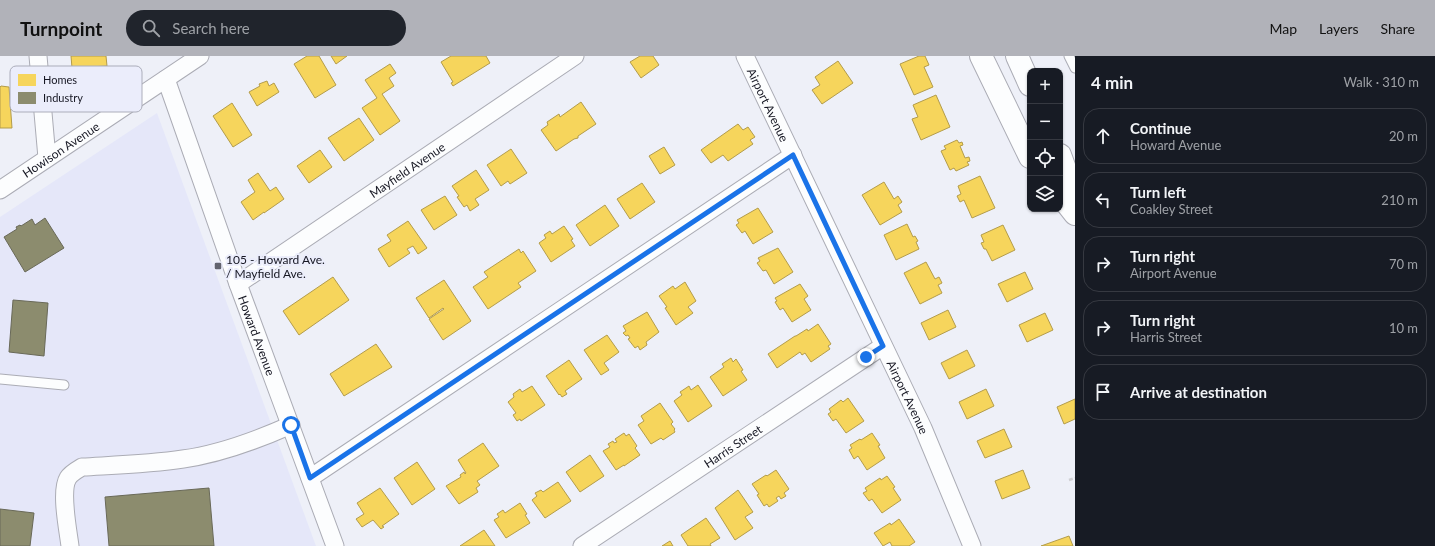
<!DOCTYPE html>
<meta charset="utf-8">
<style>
:root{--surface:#171b24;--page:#20242c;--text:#f1f3f6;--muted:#9ea1a6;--line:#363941;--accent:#b1b2b9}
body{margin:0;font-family:Lato,sans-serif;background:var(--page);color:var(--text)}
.controls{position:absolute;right:12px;top:12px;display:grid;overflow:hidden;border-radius:8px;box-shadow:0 1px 3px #0004}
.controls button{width:36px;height:36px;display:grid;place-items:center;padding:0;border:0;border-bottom:1px solid var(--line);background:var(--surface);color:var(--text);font:20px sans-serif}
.stop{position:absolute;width:12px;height:12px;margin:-9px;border:3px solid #1a73e8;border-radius:50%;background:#fff}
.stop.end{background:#1a73e8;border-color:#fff;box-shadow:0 1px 4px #0008}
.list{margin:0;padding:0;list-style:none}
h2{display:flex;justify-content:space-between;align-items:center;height:52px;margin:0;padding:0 16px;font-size:17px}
h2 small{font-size:13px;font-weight:400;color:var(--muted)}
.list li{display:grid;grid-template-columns:26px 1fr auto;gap:12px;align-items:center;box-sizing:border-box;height:56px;margin:0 8px 8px;padding:0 8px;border:1px solid var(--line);border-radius:16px}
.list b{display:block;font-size:15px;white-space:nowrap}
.list p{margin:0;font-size:13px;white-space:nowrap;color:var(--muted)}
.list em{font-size:13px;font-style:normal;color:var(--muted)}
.icon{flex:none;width:22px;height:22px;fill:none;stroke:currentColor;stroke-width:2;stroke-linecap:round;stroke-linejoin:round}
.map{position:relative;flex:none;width:1075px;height:490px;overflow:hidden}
header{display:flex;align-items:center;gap:24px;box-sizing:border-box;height:56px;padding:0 20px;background:var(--accent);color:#111}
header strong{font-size:19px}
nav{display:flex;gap:22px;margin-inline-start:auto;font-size:14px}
.search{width:280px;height:36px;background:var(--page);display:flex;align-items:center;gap:10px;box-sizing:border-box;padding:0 14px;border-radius:22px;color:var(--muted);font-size:15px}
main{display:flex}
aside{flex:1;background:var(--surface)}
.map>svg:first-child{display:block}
.built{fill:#e5e7f9}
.homes{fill:#f6d55c;stroke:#b39c4b}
.industry{fill:#8c8c6e;stroke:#696958}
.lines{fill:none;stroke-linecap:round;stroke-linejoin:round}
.service-casing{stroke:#abacb5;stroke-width:11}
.minor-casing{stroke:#abacb5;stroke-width:19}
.primary-casing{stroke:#abacb5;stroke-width:24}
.path{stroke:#cfcfd3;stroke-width:2.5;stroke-dasharray:4 2;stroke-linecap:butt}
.service{stroke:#fcfdfe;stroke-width:9}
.minor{stroke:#fcfdfe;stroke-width:17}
.primary{stroke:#fcfdfe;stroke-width:22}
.route{stroke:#1a73e8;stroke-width:5}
.poi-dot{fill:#62636e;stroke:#ebedfb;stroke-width:1.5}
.labels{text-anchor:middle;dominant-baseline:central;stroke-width:4;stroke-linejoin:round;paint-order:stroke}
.street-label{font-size:12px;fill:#161723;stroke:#ebedfb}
.poi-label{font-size:12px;fill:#161723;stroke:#ebedfb;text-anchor:start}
.key{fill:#ebedfb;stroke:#abadba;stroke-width:1}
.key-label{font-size:11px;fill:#161723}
</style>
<header>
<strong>Turnpoint</strong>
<div class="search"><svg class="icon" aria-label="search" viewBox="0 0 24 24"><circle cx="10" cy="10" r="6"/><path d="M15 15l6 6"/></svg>Search here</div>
<nav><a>Map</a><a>Layers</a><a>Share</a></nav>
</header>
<main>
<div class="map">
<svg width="1075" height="490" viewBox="0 0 1075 490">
<rect width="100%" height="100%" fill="#eef0f8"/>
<polygon class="built" points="157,57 316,490 0,490 0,161"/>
<g class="homes">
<polygon points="71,0 106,0 107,10 72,12"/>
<polygon points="307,0 319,0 336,29 315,42 294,8"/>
<polygon points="331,0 347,0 336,8"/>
<polygon points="451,0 486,0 490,7 453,30 451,27 453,26 441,6"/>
<polygon points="640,0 653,0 659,9 641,22 630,6"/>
<polygon points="919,0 925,0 929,9 924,11 933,31 914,39 900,8"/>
<polygon points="838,5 853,27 822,48 812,34 820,29 815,21"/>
<polygon points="390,8 396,17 389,22 394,30 382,38 400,65 380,79 362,52 377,42 365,24"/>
<polygon points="267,25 269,30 274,27 279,36 257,50 249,36 260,30 259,28"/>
<polygon points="1,30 9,31 12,72 0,72 0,31"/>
<polygon points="936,39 950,71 921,84 912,63 918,61 913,49"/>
<polygon points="581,46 596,68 578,80 578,82 574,83 556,95 541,74 548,69 547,66 559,58 560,61"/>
<polygon points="232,47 252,79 233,91 213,60"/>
<polygon points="359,62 374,84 344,105 328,82"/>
<polygon points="738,68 743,74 748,71 755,81 750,84 753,88 728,105 723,99 711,107 701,94"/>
<polygon points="957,84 959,87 962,86 963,89 960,90 965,102 969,101 970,105 967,106 969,109 956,115 954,112 950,114 941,95 946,93 944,90"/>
<polygon points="664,91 675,109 660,118 649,100"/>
<polygon points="511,93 527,117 510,128 508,125 501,130 487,109"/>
<polygon points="320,94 332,111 309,127 297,110"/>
<polygon points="476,114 489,134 475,143 479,149 470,155 467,149 464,151 457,141 459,140 452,130"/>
<polygon points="258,117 270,135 276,131 284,143 264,157 264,156 253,164 241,146 255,136 248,124"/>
<polygon points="980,120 995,152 972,162 964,144 960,146 957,140 961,138 958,130"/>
<polygon points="884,126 894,143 898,140 902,146 898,149 902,156 880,169 862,139"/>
<polygon points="642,127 655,146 630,163 617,143"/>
<polygon points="445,140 457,159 434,174 421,154"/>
<polygon points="605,149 619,170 590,190 576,169"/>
<polygon points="758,152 773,176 753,188 745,175 742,177 736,169 739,167 737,164"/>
<polygon points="408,165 427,192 418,198 413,190 407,193 410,197 389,211 378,193 391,185 387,179"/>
<polygon points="907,168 913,181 915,180 918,185 916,186 919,193 896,204 884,179"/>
<polygon points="1003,169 1015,194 992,205 986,193 984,193 981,187 984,186 981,179"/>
<polygon points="564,170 573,183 571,184 575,190 551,206 539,187 546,182 544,179 550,175 552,178"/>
<polygon points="778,192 793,216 774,228 766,214 763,215 757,207 760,205 758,202"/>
<polygon points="519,193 521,197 523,195 536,215 518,227 521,231 488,253 473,231 488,221 484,216"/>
<polygon points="926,206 935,223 939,221 942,227 938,229 942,237 920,248 904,217"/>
<polygon points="1025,216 1033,233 1007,246 998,228"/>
<polygon points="333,221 349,244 299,279 283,255"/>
<polygon points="444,224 471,265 443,284 429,263 444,253 443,252 429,262 416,242"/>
<polygon points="685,226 696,245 688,251 693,257 676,269 665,252 667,251 659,240 673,230 675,233"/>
<polygon points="800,228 808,240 804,243 811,254 792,266 783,252 780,254 775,246 777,245 775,242"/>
<polygon points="948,254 956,271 929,284 921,267"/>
<polygon points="647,256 659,276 646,286 647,289 640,294 638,290 635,292 628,283 630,282 628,279 626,280 623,277 626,275 623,270"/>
<polygon points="1045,257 1053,274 1027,286 1019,269"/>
<polygon points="818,268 831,288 828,290 830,293 811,306 805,297 802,299 800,296 777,312 768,298 795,280 796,280 807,273 808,275"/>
<polygon points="607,279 619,296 604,307 609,314 601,319 584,294"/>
<polygon points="376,288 392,311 344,340 330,318"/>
<polygon points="967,294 975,310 949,323 941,307"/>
<polygon points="731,302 733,306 736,303 743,314 741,315 747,324 723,340 710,321 724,311 722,308"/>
<polygon points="569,304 582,323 565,335 567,338 562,341 560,338 559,339 546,320"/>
<polygon points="698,329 712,350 688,366 674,345 682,339 680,336 689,330 691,334"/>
<polygon points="532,330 545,349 521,365 520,363 517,365 513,359 516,357 508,346 514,341 513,338 520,333 522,336"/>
<polygon points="986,333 994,350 967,363 959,346"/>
<polygon points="848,342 864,365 846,377 836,363 833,365 828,358 831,356 829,353 841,344 843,346"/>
<polygon points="1075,343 1075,363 1064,368 1057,351"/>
<polygon points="660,347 673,366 671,368 675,373 674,374 675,376 663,384 661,382 651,388 638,369 644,365 641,360"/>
<polygon points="1004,373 1012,391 985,402 977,385"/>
<polygon points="624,377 626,380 629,378 637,390 635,392 640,399 624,410 624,409 616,414 603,395 610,391 608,388 613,385 614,387 617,386 615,383"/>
<polygon points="872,377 880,389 878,390 885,402 867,414 858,400 854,403 849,394 852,392 850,389 860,383 861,384"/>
<polygon points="483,387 499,410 477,425 480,429 476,432 478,436 459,448 446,430 461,421 460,419 464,416 465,418 466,417 458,404"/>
<polygon points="590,399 604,420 580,436 566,416"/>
<polygon points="417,406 435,433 412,449 394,422"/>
<polygon points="776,414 789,433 784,437 786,440 781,443 779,440 776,442 778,445 769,451 767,448 764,450 757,439 759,438 752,428 766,419 767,420"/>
<polygon points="1023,414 1030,432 1002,443 995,425"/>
<polygon points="887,420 895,431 893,432 901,444 882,457 872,443 869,445 863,437 867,435 865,432 880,422 881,424"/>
<polygon points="558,426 571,445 545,462 532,444 537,440 535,437 541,434 543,436"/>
<polygon points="380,432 399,458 382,470 384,471 381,473 373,464 362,471 356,463 364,458 357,447"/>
<polygon points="738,434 753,456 745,461 753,472 735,484 715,452"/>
<polygon points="520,447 527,458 525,459 530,467 506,482 494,464 499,461 497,458 503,454 505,457"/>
<polygon points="706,462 720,482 710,488 711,490 688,490 681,479"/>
<polygon points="899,463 915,486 909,490 892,490 890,486 883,490 874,477 890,467 891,469"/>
<polygon points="484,474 495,490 460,490"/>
<polygon points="1069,480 1073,490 1041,490"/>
<polygon points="670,485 673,490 662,490"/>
</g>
<g class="industry">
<polygon points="45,162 64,192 25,216 4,181 17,173 16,171 20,169 21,170 32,163 35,169"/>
<polygon points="13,244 48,247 44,300 9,296"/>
<polygon points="209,432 214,490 109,490 105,441"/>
<polygon points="0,453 34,457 30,490 0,490"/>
</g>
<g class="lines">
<defs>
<g id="service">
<polyline points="1069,0 1075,12"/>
<polyline points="0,323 64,329"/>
</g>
<g id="minor">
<polyline points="38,0 47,102"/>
<path id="s1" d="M745 0 923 372 972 490"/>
<path id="s2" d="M166 23 238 228 335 490"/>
<path id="s3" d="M0 134 200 0"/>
<path id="s4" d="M238 228 575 0"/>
<polyline points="310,422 793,99"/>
<path d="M70 490C68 474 60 435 68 422 71 417 77 414 82 411 116 409 150 408 183 403 220 398 257 384 291 369"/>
<path id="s5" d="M582 490 883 290"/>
</g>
<g id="primary">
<polyline points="981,0 1030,101"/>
<polyline points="1017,0 1030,29"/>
<polyline points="1060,99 1075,140"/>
<polyline points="1060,139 1075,158"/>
</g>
</defs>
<use href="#service" class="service-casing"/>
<use href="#minor" class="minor-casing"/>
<use href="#primary" class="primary-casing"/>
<polyline class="path" points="1069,424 1075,422"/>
<use href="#service" class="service"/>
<use href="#minor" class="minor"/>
<use href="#primary" class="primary"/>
</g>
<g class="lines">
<polyline class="route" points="291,369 310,422 793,99 883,290 866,301"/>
</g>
<rect class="poi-dot" x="214" y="206" width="8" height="8" rx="2"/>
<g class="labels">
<g class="street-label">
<text stroke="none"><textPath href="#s1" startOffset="54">Airport Avenue</textPath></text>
<text stroke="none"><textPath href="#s3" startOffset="73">Howison Avenue</textPath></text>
<text stroke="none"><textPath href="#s4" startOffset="204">Mayfield Avenue</textPath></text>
<text stroke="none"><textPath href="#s2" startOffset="272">Howard Avenue</textPath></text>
<text stroke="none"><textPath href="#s1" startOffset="378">Airport Avenue</textPath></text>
<text stroke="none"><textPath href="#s5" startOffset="181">Harris Street</textPath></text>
</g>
<g class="poi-label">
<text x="226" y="203">105 - Howard Ave.<tspan x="226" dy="14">/ Mayfield Ave.</tspan></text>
</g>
</g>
<rect x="10" y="10" width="132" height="46" rx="6" class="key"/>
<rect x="18" y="18" width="18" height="12" fill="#f6d55c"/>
<rect x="18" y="36" width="18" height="12" fill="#8c8c6e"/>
<g class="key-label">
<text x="43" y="28">Homes</text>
<text x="43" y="46">Industry</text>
</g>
</svg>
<div class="controls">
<button>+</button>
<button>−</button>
<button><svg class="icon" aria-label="locate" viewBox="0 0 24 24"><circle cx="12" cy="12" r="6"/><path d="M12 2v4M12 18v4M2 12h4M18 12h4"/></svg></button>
<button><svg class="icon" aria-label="layers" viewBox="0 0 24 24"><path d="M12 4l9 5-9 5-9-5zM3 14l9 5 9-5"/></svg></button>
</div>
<div class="stop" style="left:291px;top:369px"></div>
<div class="stop end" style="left:866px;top:301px"></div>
</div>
<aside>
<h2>4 min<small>Walk · 310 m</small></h2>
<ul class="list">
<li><svg class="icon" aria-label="ahead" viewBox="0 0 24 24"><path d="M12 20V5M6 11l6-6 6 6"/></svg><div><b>Continue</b><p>Howard Avenue</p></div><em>20 m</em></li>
<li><svg class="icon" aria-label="left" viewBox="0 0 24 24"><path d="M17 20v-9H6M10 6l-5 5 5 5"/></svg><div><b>Turn left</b><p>Coakley Street</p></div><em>210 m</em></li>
<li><svg class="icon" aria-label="right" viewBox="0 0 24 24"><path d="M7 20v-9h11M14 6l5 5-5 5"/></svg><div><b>Turn right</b><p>Airport Avenue</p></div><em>70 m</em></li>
<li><svg class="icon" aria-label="right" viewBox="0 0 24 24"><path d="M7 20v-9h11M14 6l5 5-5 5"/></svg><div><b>Turn right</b><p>Harris Street</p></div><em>10 m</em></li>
<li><svg class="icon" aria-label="arrive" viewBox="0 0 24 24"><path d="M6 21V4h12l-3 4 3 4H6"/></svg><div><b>Arrive at destination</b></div></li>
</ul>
</aside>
</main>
